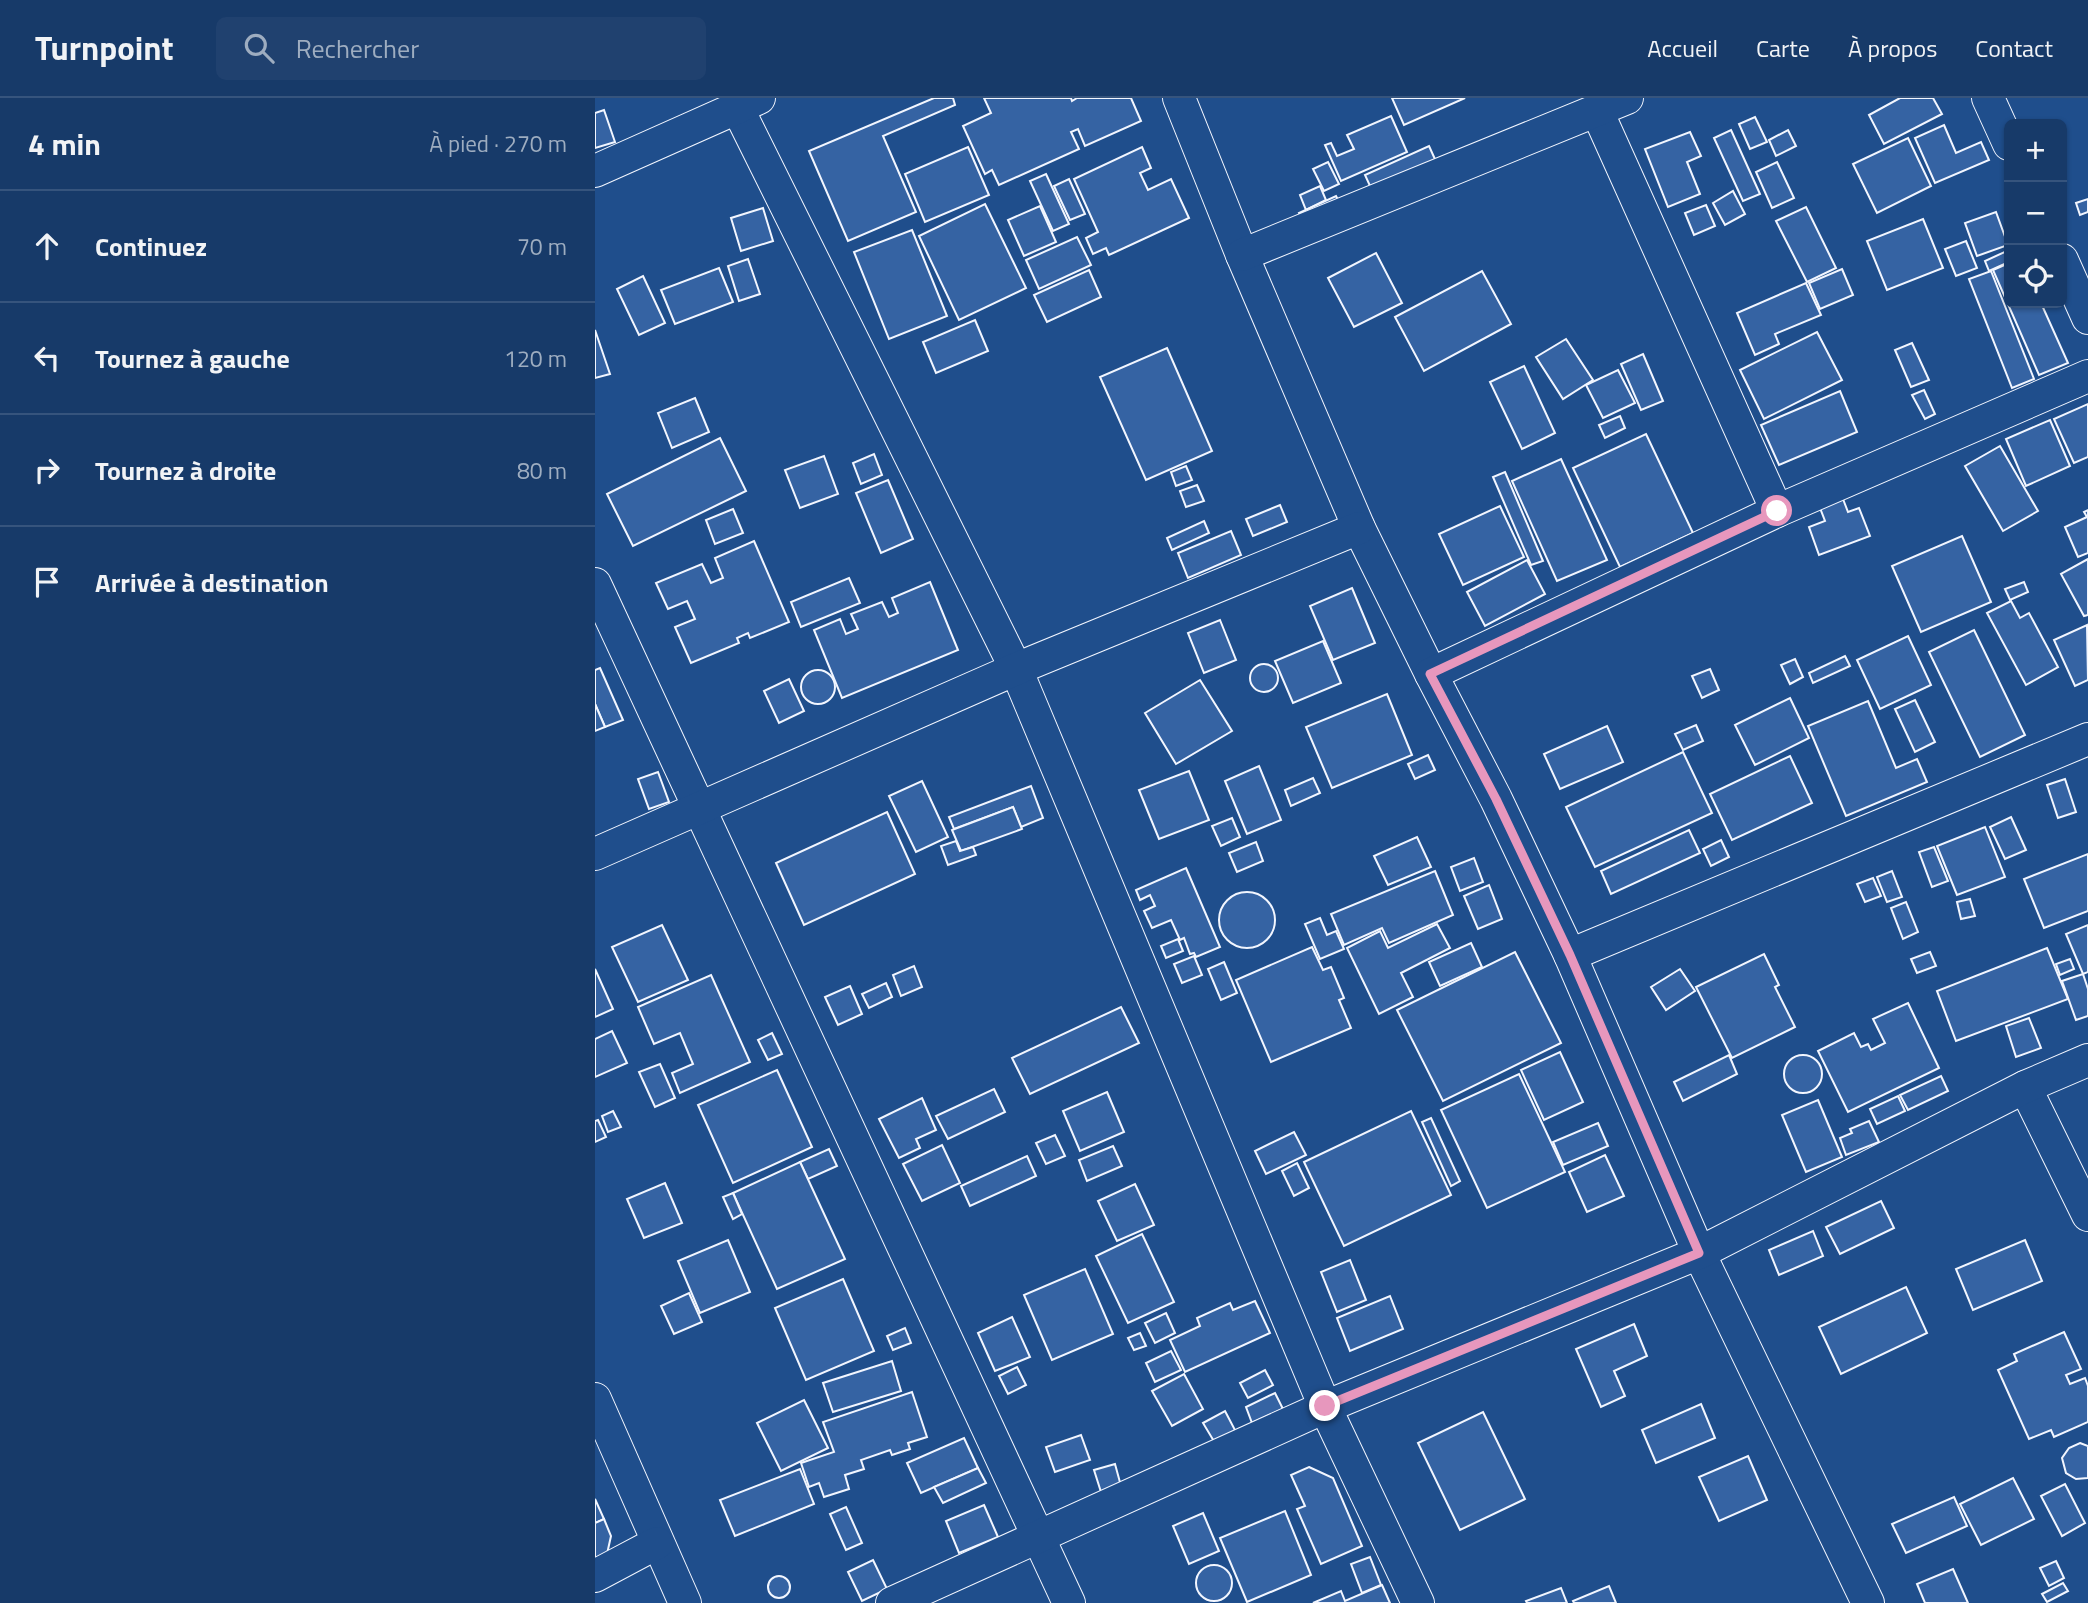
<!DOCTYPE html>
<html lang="fr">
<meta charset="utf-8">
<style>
:root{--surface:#173a69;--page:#20416f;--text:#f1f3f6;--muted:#9eadc0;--line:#36547d}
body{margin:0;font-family:"Titillium Web",sans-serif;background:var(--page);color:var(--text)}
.controls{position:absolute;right:21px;top:21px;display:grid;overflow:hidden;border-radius:10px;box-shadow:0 2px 5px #0004}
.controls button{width:63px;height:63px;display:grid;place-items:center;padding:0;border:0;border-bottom:2px solid var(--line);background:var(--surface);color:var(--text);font:35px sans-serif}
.stop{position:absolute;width:21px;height:21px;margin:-16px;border:5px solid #e797bd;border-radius:50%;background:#fff}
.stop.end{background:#e797bd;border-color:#fff;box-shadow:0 2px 7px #0008}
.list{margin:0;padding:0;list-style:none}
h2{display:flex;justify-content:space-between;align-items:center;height:91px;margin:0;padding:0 28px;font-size:30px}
h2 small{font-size:23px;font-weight:400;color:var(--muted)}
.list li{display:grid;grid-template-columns:46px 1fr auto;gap:21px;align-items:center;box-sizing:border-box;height:112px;padding:0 28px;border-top:2px solid var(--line)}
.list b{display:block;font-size:26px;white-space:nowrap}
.list em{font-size:23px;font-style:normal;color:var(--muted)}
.icon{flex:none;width:38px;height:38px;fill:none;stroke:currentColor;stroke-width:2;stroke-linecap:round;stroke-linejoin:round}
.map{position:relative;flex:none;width:1493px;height:1505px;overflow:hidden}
header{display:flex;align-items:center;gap:42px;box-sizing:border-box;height:98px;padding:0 35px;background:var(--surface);border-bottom:2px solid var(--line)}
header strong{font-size:33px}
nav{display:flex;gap:38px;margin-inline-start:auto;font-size:24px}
.search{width:490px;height:63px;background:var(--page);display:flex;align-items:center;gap:18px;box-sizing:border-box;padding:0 24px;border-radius:10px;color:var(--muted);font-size:26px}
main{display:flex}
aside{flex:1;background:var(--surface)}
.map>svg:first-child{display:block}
.building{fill:#3563a3;stroke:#f2f6ff;stroke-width:2}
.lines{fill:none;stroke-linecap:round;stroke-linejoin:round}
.minor-casing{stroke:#f2f6ff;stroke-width:34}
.minor{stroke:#1f4e8c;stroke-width:32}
.route{stroke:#e797bd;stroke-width:9}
</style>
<header>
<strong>Turnpoint</strong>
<div class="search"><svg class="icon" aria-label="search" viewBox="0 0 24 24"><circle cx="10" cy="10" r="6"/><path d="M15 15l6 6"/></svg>Rechercher</div>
<nav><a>Accueil</a><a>Carte</a><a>À propos</a><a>Contact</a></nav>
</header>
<main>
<aside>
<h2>4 min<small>À pied · 270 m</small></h2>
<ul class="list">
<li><svg class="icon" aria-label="ahead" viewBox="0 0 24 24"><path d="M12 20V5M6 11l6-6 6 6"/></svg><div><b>Continuez</b></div><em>70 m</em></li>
<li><svg class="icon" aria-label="left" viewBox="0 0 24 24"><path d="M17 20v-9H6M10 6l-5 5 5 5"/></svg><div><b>Tournez à gauche</b></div><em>120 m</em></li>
<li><svg class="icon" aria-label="right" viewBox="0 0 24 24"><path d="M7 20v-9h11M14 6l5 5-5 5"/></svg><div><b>Tournez à droite</b></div><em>80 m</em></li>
<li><svg class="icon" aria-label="arrive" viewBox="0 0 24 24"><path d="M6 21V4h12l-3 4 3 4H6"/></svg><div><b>Arrivée à destination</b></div></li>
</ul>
</aside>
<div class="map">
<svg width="1493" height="1505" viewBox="0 0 1493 1505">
<rect width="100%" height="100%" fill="#1f4e8c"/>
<g class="building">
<polygon points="339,0 358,0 360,7 288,38 321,114 253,143 214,53"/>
<polygon points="389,0 476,0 477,3 482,0 536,0 546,23 490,48 483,31 476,34 484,51 404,87 397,72 390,76 368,28 396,15"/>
<polygon points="797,0 870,0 809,27"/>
<polygon points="1305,0 1338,0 1347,16 1289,46 1274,17"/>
<polygon points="9,12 20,44 0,50 0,15"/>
<polygon points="796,18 812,54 746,83 730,47 736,45 742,58 759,51 752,37"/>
<polygon points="1160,19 1172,44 1155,51 1144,26"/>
<polygon points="1349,27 1361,55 1386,44 1394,62 1340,85 1320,40"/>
<polygon points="1136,32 1165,96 1148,103 1119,40"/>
<polygon points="1193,32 1201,48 1181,58 1174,42"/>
<polygon points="1095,34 1106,58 1092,64 1105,96 1073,109 1050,51"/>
<polygon points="1313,40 1336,88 1282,115 1258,66"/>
<polygon points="834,48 844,70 780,99 770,77"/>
<polygon points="373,49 394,97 330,124 310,76"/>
<polygon points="547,49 556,70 545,75 553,92 576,81 594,120 514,157 511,150 498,156 491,140 503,134 479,81"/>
<polygon points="733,64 744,86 729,93 718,71"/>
<polygon points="1182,64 1199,100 1177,110 1161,74"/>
<polygon points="451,76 474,126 458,133 435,83"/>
<polygon points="474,81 490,116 475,122 459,88"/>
<polygon points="725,88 731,102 711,112 705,97"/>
<polygon points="1138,93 1150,116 1130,127 1118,105"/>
<polygon points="741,98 748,112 711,129 704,115"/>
<polygon points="1493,101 1493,114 1485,117 1481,105"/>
<polygon points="390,106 431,190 364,222 324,138"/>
<polygon points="1111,107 1120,128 1099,137 1090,115"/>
<polygon points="445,108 461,144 429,158 413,122"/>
<polygon points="1211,109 1241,170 1212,184 1181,123"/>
<polygon points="168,110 178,143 146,153 136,120"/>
<polygon points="1401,114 1413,147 1382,158 1370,125"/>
<polygon points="1328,121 1348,170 1292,192 1272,143"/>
<polygon points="317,132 352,218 294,241 259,154"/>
<polygon points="482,139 496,167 444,191 431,162"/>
<polygon points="1371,143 1382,170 1361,178 1350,151"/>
<polygon points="1414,152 1414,164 1394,173 1390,163"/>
<polygon points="781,155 807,205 759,229 733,180"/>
<polygon points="153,161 165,196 144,203 133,168"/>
<polygon points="1414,165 1414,205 1446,205 1473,265 1444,277 1398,172"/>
<polygon points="124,170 138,204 80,226 66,192"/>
<polygon points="1247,171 1258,197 1225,211 1214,185"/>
<polygon points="494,172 506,199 452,224 439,197"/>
<polygon points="887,173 916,226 829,273 800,219"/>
<polygon points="1396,173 1439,281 1417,290 1374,181"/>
<polygon points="48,178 70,225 44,237 22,191"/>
<polygon points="1211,185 1226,217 1180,236 1184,246 1160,257 1142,215"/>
<polygon points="380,222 393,253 341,275 328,244"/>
<polygon points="0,232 15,276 0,280"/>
<polygon points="1222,234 1247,282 1169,321 1145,272"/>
<polygon points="971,241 998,282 968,301 941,259"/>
<polygon points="1317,245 1334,282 1316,289 1300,252"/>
<polygon points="572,250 617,353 551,382 505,279"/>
<polygon points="1048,256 1068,303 1046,312 1026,266"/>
<polygon points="929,268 960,335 927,351 895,284"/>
<polygon points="1023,272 1040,305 1008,320 991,287"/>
<polygon points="1329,292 1340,316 1330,321 1317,297"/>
<polygon points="1245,293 1262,334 1184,367 1166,327"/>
<polygon points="100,300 114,334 77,350 63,315"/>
<polygon points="1493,306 1493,359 1479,365 1459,321"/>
<polygon points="1025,318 1030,330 1010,340 1004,327"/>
<polygon points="1455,322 1475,368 1431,388 1411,341"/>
<polygon points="1051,336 1098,435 1025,469 978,370"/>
<polygon points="125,340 151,393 38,448 12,396"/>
<polygon points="1405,348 1443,413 1408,433 1370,368"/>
<polygon points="279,356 287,377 266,386 258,365"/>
<polygon points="229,358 243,396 205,410 190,372"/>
<polygon points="966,361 1012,462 962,483 917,383"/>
<polygon points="591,368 597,382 581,388 576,374"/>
<polygon points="910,374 948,463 936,467 898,379"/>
<polygon points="293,382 318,441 286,455 261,395"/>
<polygon points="602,387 609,403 591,409 585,393"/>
<polygon points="1248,401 1253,414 1264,410 1275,438 1224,457 1214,429 1230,423 1225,410"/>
<polygon points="685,407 692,424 658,438 651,421"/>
<polygon points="905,408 929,459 868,487 844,436"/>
<polygon points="138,411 148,435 120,446 111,422"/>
<polygon points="1493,412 1493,455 1483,459 1470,429 1492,419 1489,414"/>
<polygon points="609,423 614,435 577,452 572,440"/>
<polygon points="636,433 646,457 593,480 583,455"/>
<polygon points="1367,438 1396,504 1326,534 1297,468"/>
<polygon points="159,443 194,524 155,540 153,535 142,540 144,545 96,565 80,529 100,521 92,503 73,511 61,485 107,466 116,485 128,480 120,460"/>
<polygon points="1493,461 1493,517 1489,518 1466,476"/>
<polygon points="932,462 950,496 890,528 872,494"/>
<polygon points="254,480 265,505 206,529 196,504"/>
<polygon points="335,484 363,552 247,600 219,532 245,521 251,536 263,531 256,516 287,504 294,519 303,515 297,500"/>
<polygon points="1429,484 1433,494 1415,502 1410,491"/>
<polygon points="757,490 780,545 738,562 715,508"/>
<polygon points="1416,503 1425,520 1434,515 1463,569 1431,587 1392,515"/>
<polygon points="625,522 641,562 609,575 593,535"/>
<polygon points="1492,527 1493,582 1480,588 1459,542"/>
<polygon points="1379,532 1430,637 1385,659 1334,554"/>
<polygon points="1313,538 1336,587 1285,611 1262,562"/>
<polygon points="728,543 746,585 698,605 680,563"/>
<polygon points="1250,558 1255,568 1218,585 1214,575"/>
<polygon points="1200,561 1208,579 1195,586 1186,567"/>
<circle cx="669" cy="580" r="14"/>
<polygon points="5,570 28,622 10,629 0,606 0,572"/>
<polygon points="1115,571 1124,592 1107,600 1097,578"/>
<circle cx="223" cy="589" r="17"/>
<polygon points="194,581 209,613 184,625 169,593"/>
<polygon points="605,582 637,633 581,666 550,615"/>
<polygon points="792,596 817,657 737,690 711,629"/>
<polygon points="1195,600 1214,640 1160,667 1140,627"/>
<polygon points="1320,602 1340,644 1320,654 1300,611"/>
<polygon points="1273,603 1301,670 1322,661 1332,684 1251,718 1213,628"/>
<polygon points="0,606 10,629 0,633"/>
<polygon points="1101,627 1108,643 1088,652 1080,636"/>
<polygon points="1012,628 1028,664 965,691 949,656"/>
<polygon points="1088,654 1117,715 1000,769 971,709"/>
<polygon points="833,657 840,672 820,681 813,666"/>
<polygon points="1195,658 1217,705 1137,742 1115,696"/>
<polygon points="664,668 686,722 652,736 630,683"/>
<polygon points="594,673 614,722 564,741 544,692"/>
<polygon points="63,674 74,704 54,711 43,681"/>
<polygon points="718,680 725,695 696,708 690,692"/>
<polygon points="1470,681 1481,714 1463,720 1452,687"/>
<polygon points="327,683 353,739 321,754 294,698"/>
<polygon points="436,688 448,720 426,729 418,709 359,731 354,719"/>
<polygon points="418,709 427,731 366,753 357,732"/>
<polygon points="292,714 320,776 209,827 181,765"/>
<polygon points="1416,719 1431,752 1410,761 1395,729"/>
<polygon points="637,720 645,739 626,748 617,728"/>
<polygon points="1390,729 1410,779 1362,797 1342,748"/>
<polygon points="1094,732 1105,755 1016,796 1006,773"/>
<polygon points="822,739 836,769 793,787 779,758"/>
<polygon points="1126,742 1134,759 1116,768 1108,751"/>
<polygon points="361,743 365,753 378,749 381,757 353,767 346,748"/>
<polygon points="661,744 668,763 642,774 634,755"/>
<polygon points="1339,749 1353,783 1337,789 1324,754"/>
<polygon points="1493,756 1493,813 1449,830 1429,781"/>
<polygon points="879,760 888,784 865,793 856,769"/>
<polygon points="591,770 625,849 601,859 599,855 595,856 589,840 585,842 576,822 557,830 549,813 560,808 555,797 545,802 541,792"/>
<polygon points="840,773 858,817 794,845 787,830 749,847 736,816"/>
<polygon points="1297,773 1307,799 1292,804 1282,779"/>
<polygon points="1278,780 1286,798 1270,804 1262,786"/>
<polygon points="894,787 907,821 883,831 869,798"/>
<circle cx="652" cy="822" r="28"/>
<polygon points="1375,801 1380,818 1366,821 1362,804"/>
<polygon points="1311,804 1323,834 1308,841 1296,810"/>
<polygon points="725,820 732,837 741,833 749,851 725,861 710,826"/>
<polygon points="842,826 855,850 806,875 818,899 784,916 752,850 785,833 793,850"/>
<polygon points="67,827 93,882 43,904 17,849"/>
<polygon points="1493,827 1493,874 1488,876 1471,836"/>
<polygon points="583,841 588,853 571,860 566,848"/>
<polygon points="876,845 887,869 845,888 834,864"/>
<polygon points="717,849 728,872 736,869 749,900 744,902 756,930 676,964 641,882"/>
<polygon points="1452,850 1473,901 1361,943 1342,893"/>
<polygon points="920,854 966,945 848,1003 802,912"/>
<polygon points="1335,854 1341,868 1322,875 1316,861"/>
<polygon points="1169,856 1184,887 1180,889 1200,929 1137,960 1101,889"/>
<polygon points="599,858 607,877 587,885 579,866"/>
<polygon points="1475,861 1479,871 1465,877 1461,866"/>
<polygon points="629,864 642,895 626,902 613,871"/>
<polygon points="319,868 327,889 306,898 298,877"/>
<polygon points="0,871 18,911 0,919"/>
<polygon points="1085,871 1100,893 1071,912 1056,889"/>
<polygon points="1488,876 1493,891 1493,918 1481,922 1467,883"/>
<polygon points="116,877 155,964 85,995 77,975 98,966 85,935 59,946 43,909"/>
<polygon points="291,885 297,899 274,910 267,896"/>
<polygon points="255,888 267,916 243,927 230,899"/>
<polygon points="1313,905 1344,970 1253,1014 1223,953 1259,935 1266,949 1273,946 1276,952 1290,945 1278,921"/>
<polygon points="526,909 544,945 435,996 417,960"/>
<polygon points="1434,920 1446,950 1421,959 1411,928"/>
<polygon points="17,933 32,965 0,979 0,941"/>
<polygon points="177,935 187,956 173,962 163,942"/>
<polygon points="965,954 988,1004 949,1022 926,972"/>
<circle cx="1208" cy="976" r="19"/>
<polygon points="1134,957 1142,976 1088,1003 1079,984"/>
<polygon points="65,966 80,1000 60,1009 44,974"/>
<polygon points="182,972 217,1049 138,1085 103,1007"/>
<polygon points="924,976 970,1074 892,1110 846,1012"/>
<polygon points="1346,978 1353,993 1313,1012 1305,997"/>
<polygon points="399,991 410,1014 353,1041 341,1018"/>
<polygon points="512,994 529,1034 485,1053 468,1013"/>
<polygon points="1303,998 1310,1013 1282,1026 1275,1011"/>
<polygon points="327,1000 341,1032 321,1041 325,1050 304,1060 284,1021"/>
<polygon points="1223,1002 1247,1059 1211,1074 1187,1017"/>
<polygon points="18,1013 26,1029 13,1034 7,1018"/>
<polygon points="816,1013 856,1097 749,1148 709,1064"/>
<polygon points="836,1020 865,1083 856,1088 827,1024"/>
<polygon points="3,1022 11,1039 0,1044 0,1023"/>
<polygon points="1274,1023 1284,1044 1251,1057 1245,1040 1257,1035 1255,1031"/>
<polygon points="1003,1025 1013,1048 968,1067 958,1044"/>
<polygon points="699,1034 711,1057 671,1076 660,1053"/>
<polygon points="460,1037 470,1058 451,1066 441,1045"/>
<polygon points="347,1047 365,1085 327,1103 308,1066"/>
<polygon points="518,1048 527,1068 492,1083 484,1062"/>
<polygon points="234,1051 242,1068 213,1081 205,1064"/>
<polygon points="1010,1057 1029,1098 992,1114 974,1074"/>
<polygon points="432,1058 441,1078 375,1108 366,1088"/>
<polygon points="205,1064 250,1161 182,1191 138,1095"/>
<polygon points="702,1065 714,1090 699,1098 687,1073"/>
<polygon points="70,1085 87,1125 49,1140 32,1101"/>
<polygon points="540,1086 559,1127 522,1143 503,1103"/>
<polygon points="138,1095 147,1116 138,1121 128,1099"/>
<polygon points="1286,1103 1299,1130 1245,1156 1231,1129"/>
<polygon points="1218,1133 1228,1158 1184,1177 1174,1152"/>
<polygon points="547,1136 579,1204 533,1225 501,1158"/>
<polygon points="133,1142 155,1194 105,1215 83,1163"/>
<polygon points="1430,1142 1447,1183 1378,1212 1361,1171"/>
<polygon points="755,1162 771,1202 742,1214 726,1174"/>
<polygon points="490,1171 518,1236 457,1262 429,1197"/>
<polygon points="248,1181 279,1253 211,1282 180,1210"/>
<polygon points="1311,1189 1332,1235 1246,1276 1224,1229"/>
<polygon points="94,1195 107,1224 79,1236 66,1208"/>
<polygon points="795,1198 808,1231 755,1253 742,1220"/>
<polygon points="660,1203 675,1235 590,1274 575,1242 605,1228 602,1220 635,1205 638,1212"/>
<polygon points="571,1215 580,1235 560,1245 550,1225"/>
<polygon points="417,1219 435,1259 400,1273 383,1235"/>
<polygon points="1039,1226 1052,1258 1019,1273 1030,1298 1006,1309 981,1251"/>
<polygon points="310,1230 316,1245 298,1252 292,1238"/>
<polygon points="1469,1234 1486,1271 1471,1277 1475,1286 1490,1280 1493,1288 1493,1324 1459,1339 1456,1332 1434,1341 1403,1272 1422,1263 1419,1256"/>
<polygon points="545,1235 551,1248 539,1252 533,1240"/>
<polygon points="576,1253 586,1272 560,1284 551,1265"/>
<polygon points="297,1263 306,1293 238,1314 228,1285"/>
<polygon points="422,1269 431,1287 413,1296 404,1278"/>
<polygon points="670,1272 678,1287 653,1300 645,1285"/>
<polygon points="589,1276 608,1311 577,1328 557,1293"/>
<polygon points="317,1294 332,1339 313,1345 315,1351 297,1357 295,1352 266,1362 269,1371 250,1377 254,1391 229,1399 224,1385 214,1389 206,1365 239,1354 228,1324"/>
<polygon points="680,1295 688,1311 657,1325 651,1309"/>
<polygon points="209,1302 233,1350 186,1373 162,1325"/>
<polygon points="1106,1306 1120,1340 1061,1365 1047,1332"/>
<polygon points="630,1313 641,1334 620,1345 608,1325"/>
<polygon points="888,1314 930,1401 865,1432 823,1345"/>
<polygon points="486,1337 495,1362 460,1374 451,1349"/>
<polygon points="369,1340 383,1370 326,1395 312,1365"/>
<polygon points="1485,1345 1493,1348 1493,1380 1481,1381 1471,1375 1467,1360 1474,1350"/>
<polygon points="1153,1358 1172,1402 1124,1423 1104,1379"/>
<polygon points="520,1366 526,1388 506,1394 499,1372"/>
<polygon points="714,1369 738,1380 767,1448 726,1466 702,1411 710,1408 696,1377"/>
<polygon points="383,1370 391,1385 348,1405 339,1389"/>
<polygon points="205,1371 219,1406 140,1438 125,1402"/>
<polygon points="1418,1380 1439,1421 1386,1447 1365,1406"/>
<polygon points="1470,1386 1490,1425 1467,1438 1446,1398"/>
<polygon points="1359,1399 1372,1428 1311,1455 1297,1426"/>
<polygon points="0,1401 9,1421 0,1425"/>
<polygon points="389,1407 403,1439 364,1455 351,1423"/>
<polygon points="251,1409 267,1445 251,1452 235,1416"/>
<polygon points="690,1413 716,1477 652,1504 625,1440"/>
<polygon points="608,1415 624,1453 594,1466 578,1428"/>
<polygon points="9,1421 16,1438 12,1456 0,1461 0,1425"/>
<polygon points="775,1459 786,1487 767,1495 756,1466"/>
<polygon points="278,1462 292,1491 267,1503 253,1474"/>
<polygon points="1461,1463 1469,1480 1454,1488 1445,1470"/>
<circle cx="619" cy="1485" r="18"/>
<polygon points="1358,1471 1373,1505 1330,1505 1322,1486"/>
<circle cx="184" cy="1489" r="11"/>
<polygon points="1468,1485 1473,1493 1452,1504 1447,1496"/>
<polygon points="787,1487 795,1505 718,1505 746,1493 750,1503"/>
<polygon points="1014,1488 1021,1505 979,1505 978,1503"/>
<polygon points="966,1490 972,1505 932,1505 931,1503"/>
</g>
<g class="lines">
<defs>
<g id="minor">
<polyline points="584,0 647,157 764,430 836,576 901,701 975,857 1104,1155 1273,1505"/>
<polyline points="1393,0 1414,46"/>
<polyline points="142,9 421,571 730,1309 823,1505"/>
<polyline points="1002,13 1182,413"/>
<polyline points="0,73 164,0"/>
<polyline points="647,157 1032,0"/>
<polyline points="1467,162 1493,220"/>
<polyline points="0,486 474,1505"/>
<polyline points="836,576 1182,413 1493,278"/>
<polyline points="0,756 421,571 764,430"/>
<polyline points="975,857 1493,641"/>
<polyline points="1430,989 1493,1117"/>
<polyline points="0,1301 90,1505"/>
<polyline points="0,1478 62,1445"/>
<polyline points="297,1505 730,1309 1104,1155 1430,989 1493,962"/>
</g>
</defs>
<use href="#minor" class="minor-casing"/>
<use href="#minor" class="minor"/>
</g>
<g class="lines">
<polyline class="route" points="730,1308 1104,1155 975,857 901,701 835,576 1182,413"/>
</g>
</svg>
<div class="controls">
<button>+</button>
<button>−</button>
<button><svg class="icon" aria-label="locate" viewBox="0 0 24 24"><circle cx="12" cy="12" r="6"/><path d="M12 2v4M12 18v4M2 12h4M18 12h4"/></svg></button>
</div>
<div class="stop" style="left:1182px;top:413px"></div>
<div class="stop end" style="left:730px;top:1308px"></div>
</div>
</main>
